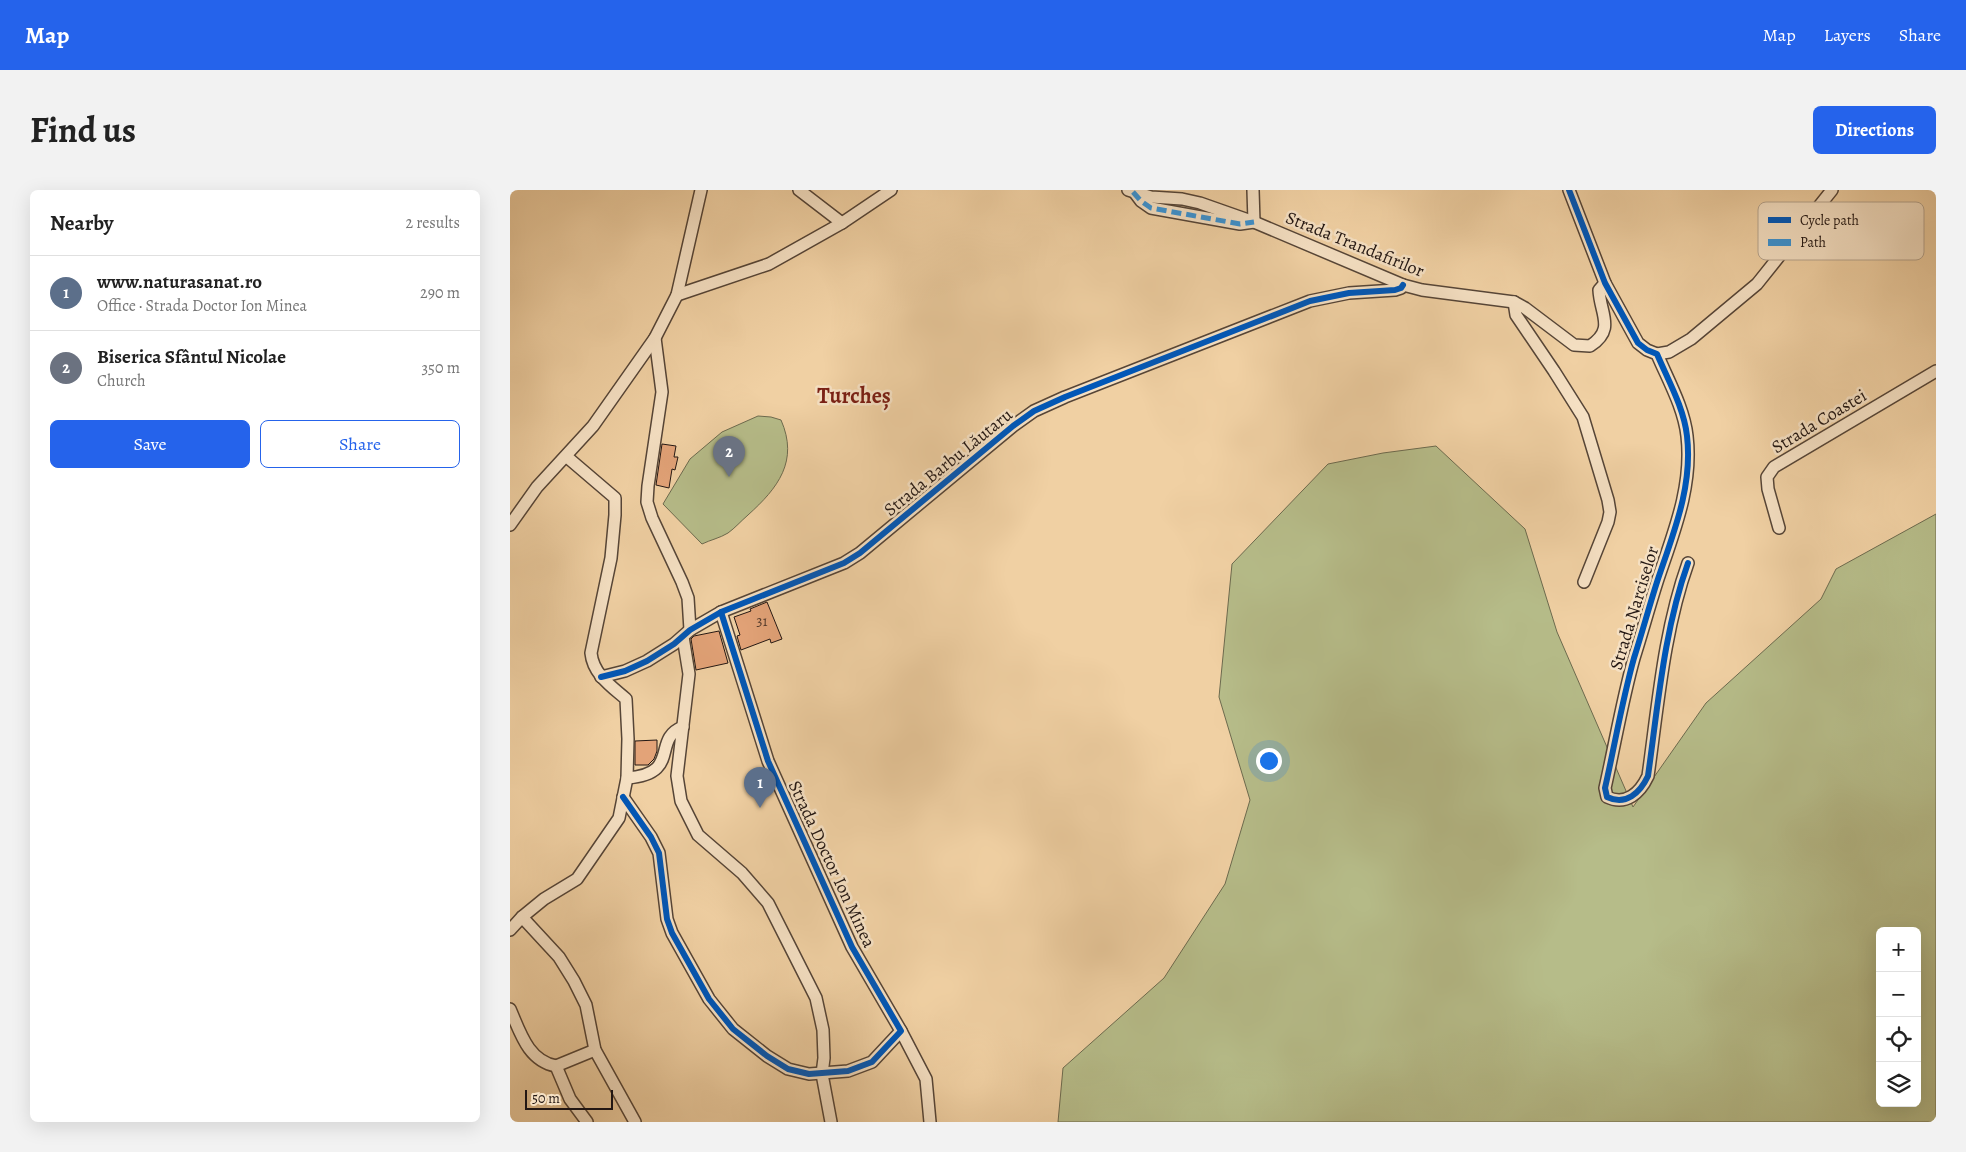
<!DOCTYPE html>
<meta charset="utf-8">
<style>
:root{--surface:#fff;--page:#f2f2f2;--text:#222;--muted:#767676;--line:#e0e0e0;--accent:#2563eb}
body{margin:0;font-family:Alegreya,serif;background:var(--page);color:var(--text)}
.controls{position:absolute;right:15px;bottom:15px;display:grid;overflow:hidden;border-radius:8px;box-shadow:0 5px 20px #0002}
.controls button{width:45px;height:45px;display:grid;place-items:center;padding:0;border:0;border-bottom:1px solid var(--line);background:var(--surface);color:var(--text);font:25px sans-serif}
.scale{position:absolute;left:15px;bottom:12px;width:88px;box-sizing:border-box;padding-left:5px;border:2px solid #231713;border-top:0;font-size:14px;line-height:18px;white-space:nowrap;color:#231713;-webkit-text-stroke:4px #f5e0c3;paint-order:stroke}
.you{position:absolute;left:758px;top:570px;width:18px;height:18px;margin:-12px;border:4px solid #fff;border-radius:50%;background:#1a73e8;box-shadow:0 0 0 8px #1a73e833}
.badge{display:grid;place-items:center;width:32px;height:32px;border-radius:50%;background:var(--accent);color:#fff;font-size:16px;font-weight:700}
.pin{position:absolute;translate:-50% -41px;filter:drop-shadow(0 1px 2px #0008)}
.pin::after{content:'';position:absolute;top:26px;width:18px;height:15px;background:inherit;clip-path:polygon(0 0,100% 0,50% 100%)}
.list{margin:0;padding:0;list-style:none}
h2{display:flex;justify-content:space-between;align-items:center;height:65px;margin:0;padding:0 20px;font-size:21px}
h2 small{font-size:16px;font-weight:400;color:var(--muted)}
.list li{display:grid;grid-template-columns:32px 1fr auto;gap:15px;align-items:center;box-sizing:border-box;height:75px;padding:0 20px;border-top:1px solid var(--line)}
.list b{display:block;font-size:19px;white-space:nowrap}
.list p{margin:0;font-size:16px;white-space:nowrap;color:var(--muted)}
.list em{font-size:16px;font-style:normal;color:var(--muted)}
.actions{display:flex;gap:10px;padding:15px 20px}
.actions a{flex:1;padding:11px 0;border:1px solid var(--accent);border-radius:8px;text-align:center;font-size:18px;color:var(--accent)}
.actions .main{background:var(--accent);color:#fff}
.icon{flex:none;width:28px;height:28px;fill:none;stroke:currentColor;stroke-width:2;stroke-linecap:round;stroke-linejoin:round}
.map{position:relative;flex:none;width:1426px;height:932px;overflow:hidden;border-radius:8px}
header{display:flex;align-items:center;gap:30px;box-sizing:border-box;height:70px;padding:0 25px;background:var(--accent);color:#fff}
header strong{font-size:24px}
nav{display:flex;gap:28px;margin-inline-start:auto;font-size:18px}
.intro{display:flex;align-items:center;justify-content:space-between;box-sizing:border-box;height:120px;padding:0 30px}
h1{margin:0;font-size:35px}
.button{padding:12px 22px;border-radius:8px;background:var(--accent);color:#fff;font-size:18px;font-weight:700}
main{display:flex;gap:30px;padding:0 30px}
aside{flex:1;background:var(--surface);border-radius:8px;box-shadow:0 5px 20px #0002}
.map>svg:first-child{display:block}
.green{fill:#b6bc89;stroke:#6c6a4e;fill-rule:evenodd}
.building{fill:#e3a378;stroke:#231713}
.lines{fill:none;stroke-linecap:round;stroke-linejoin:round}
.minor-casing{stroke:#564537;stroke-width:14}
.minor{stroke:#f5e0c3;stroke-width:11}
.quiet{stroke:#3b93d3;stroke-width:5;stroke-dasharray:10 5;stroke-linecap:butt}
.cycleway-casing{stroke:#f5e0c3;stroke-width:9}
.cycleway{stroke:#0057b8;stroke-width:6}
.labels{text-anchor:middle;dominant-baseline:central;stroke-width:5;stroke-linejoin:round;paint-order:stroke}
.number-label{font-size:15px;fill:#533a2c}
.street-label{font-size:18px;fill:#231713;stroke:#f5e0c3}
.district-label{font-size:22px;font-weight:bold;fill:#7a1f14;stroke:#f5e0c3}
.key{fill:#f5e0c3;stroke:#b6a48e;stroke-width:1}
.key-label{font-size:14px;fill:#231713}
</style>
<header>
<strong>Map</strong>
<nav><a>Map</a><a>Layers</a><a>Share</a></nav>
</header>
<div class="intro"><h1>Find us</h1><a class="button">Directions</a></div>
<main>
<aside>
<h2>Nearby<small>2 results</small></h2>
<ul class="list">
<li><span class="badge" style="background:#5c6f8a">1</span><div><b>www.naturasanat.ro</b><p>Office · Strada Doctor Ion Minea</p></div><em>290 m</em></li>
<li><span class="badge" style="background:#6b7280">2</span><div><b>Biserica Sfântul Nicolae</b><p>Church</p></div><em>350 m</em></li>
</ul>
<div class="actions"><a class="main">Save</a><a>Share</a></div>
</aside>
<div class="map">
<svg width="1426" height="932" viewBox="0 0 1426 932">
<rect width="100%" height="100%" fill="#f0d0a3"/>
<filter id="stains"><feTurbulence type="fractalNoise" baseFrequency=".004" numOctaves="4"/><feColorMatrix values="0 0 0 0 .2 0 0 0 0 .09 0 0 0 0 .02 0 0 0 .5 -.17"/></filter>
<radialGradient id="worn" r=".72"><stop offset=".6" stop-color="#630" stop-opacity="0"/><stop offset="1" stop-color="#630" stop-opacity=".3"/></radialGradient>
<g class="green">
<path d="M248 226 261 227 271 230C289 271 268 298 238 325 231 331 225 338 218 343 210 348 200 350 192 354L153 314 180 269 212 242Z"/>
<path d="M926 256 1015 339 1047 442 1123 617 1196 513 1311 409 1326 379 1426 324V932H548L553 878 654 788 715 694 740 610 709 507 722 374 818 274 873 263ZM1370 741H1407V913H1370Z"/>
</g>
<g class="building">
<polygon points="152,254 166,256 164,267 168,267 165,280 162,279 159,298 146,295"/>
<polygon points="257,412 272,449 261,453 260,449 231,460 227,446 230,445 224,427 241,421 240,419"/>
<polygon points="209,441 218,473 186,480 181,449 184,446"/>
<polygon points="147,550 147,561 144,569 138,575 125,575 125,551"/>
</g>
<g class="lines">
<defs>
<g id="minor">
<polyline points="289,0 332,33"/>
<path d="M618 0 641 7 672 9 690 13 744 32 893 95 912 100 1004 112 1015 118 1064 155 1080 156C1106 139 1090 124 1089 100L1095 93"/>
<path d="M1059 0 1095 93 1128 153 1137 160 1147 164C1158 190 1174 218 1177 246 1183 297 1163 344 1147 392 1139 417 1132 443 1124 468 1112 511 1105 554 1095 598L1097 607C1116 616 1130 603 1138 586 1148 515 1154 440 1178 373"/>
<polyline points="625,3 631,11 641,18 730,34 744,32 743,0"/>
<polyline points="167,105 259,74 332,33 381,0"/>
<polyline points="1004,112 1006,125 1044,181 1073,227 1098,310 1100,322 1098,332 1074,392"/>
<polyline points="145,148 152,202 138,296 137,312 142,328 172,392 178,408 180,440"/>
<polyline points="1147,164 1159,162 1181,149 1247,94 1322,0"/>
<polyline points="0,335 27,297 83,236 145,148 167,105 191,0"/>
<polyline points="1269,338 1258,299 1257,287 1264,277 1426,181"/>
<polyline points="173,447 179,484 167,586 171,611 188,645 232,683 258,713 306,808 313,840 314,868 312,884 321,932"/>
<polyline points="91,487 115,481 137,471 164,454 180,440 211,422 334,373 350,363 503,236 524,221 555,207 800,111 839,103 885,100 891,98 893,95"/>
<path d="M117 588C172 584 141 549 173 537"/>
<polyline points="113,607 141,647 149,663 157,729 162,743 199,809 223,839 257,866 278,879 299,884 338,881 362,872 391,841 342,757 258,571 211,422"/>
<polyline points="12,727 49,767 64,791 76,815 85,860 125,932"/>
<path d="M0 740 12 727 34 709 67 689 109 628 117 588 118 549 116 509C101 496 83 484 81 463L101 368 105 325V308L57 267"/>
<path d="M0 819C10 842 18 871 46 876L60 909 77 932"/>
<polyline points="391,841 416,889 420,932"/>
<polyline points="46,876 85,860"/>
</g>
</defs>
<use href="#minor" class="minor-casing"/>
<use href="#minor" class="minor"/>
<polyline class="quiet" points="623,2 631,11 641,18 730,34 744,32"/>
<defs>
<g id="cycleway">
<path d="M1059 0 1095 93 1128 153 1137 160 1147 164C1158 190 1174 218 1177 246 1183 297 1163 344 1147 392 1139 417 1132 443 1124 468 1112 511 1105 554 1095 598L1097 607C1116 616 1130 603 1138 586 1148 515 1154 440 1178 373"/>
<polyline points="91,487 115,481 137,471 164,454 180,440 211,422 334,373 350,363 503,236 524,221 555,207 800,111 839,103 885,100 891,98 893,95"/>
<polyline points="113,607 141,647 149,663 157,729 162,743 199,809 223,839 257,866 278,879 299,884 338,881 362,872 391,841 342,757 258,571 211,422"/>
</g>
</defs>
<use href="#cycleway" class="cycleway-casing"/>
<use href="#cycleway" class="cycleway"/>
</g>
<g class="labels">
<g class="number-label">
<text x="252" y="431">31</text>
</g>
<g class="street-label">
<text transform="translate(845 54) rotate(22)">Strada Trandafirilor</text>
<text transform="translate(1309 231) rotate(-31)">Strada Coastei</text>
<text transform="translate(438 272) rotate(-39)">Strada Barbu Lăutaru</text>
<text transform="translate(1124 418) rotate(-73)">Strada Narciselor</text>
<text transform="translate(322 674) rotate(65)">Strada Doctor Ion Minea</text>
</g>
<g class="district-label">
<text x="344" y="206">Turcheș</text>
</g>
</g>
<rect x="1248" y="12" width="166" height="58" rx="8" class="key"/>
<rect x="1258" y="27" width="23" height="6" fill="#0057b8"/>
<rect x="1258" y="49" width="23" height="7" fill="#3b93d3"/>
<g class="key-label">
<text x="1290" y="35">Cycle path</text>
<text x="1290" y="57">Path</text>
</g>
<rect width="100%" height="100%" filter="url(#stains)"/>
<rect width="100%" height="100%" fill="url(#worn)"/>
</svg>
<div class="controls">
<button>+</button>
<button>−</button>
<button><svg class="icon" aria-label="locate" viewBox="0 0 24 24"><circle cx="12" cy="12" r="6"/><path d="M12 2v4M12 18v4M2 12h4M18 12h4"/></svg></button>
<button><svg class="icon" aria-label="layers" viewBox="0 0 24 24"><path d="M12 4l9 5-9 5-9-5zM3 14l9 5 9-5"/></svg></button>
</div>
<div class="scale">50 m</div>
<div class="you"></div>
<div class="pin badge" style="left:250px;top:618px;background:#5c6f8a">1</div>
<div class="pin badge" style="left:219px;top:287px;background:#6b7280">2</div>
</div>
</main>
